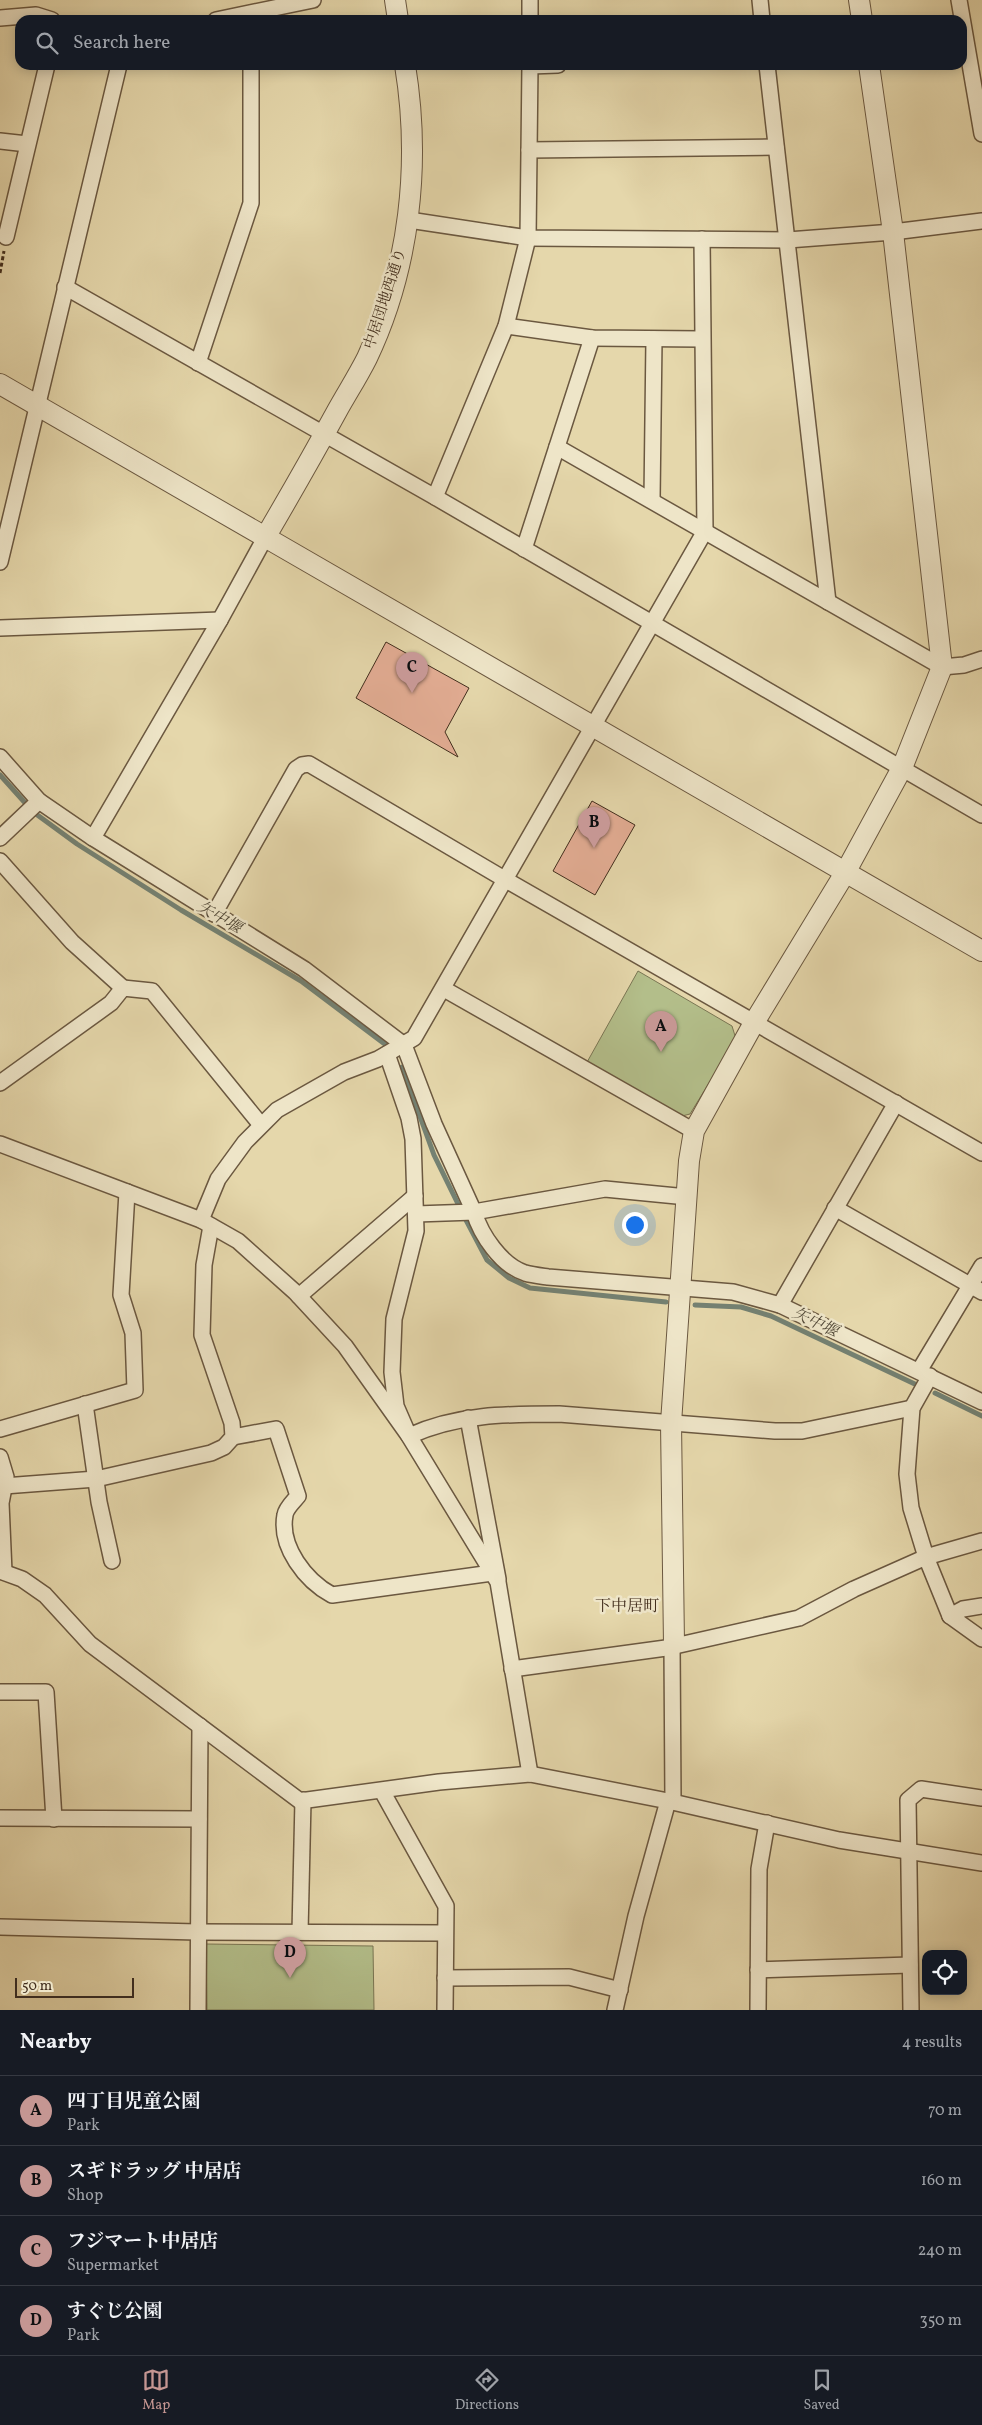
<!DOCTYPE html>
<meta charset="utf-8">
<style>
:root{--surface:#171b24;--page:#20242c;--text:#f1f3f6;--muted:#9ea1a6;--line:#363941;--accent:#c59692}
body{margin:0;font-family:Vollkorn,"Noto Serif JP",serif;background:var(--page);color:var(--text)}
.controls{position:absolute;right:15px;bottom:15px;display:grid;overflow:hidden;border-radius:10px;box-shadow:0 2px 12px #0003}
.controls button{width:45px;height:45px;display:grid;place-items:center;padding:0;border:0;border-bottom:1px solid var(--line);background:var(--surface);color:var(--text);font:25px sans-serif}
.scale{position:absolute;left:15px;bottom:12px;width:119px;box-sizing:border-box;padding-left:5px;border:2px solid #422e1d;border-top:0;font-size:14px;line-height:18px;white-space:nowrap;color:#422e1d;-webkit-text-stroke:4px #eee5c8;paint-order:stroke}
.you{position:absolute;left:634px;top:1224px;width:18px;height:18px;margin:-12px;border:4px solid #fff;border-radius:50%;background:#1a73e8;box-shadow:0 0 0 8px #1a73e833}
.badge{display:grid;place-items:center;width:32px;height:32px;border-radius:50%;background:var(--accent);color:#111;font-size:16px;font-weight:700}
.pin{position:absolute;translate:-50% -41px;filter:drop-shadow(0 1px 2px #0008)}
.pin::after{content:'';position:absolute;top:26px;width:18px;height:15px;background:inherit;clip-path:polygon(0 0,100% 0,50% 100%)}
.list{margin:0;padding:0;list-style:none}
h2{display:flex;justify-content:space-between;align-items:center;height:65px;margin:0;padding:0 20px;font-size:21px}
h2 small{font-size:16px;font-weight:400;color:var(--muted)}
.list li{display:grid;grid-template-columns:32px 1fr auto;gap:15px;align-items:center;box-sizing:border-box;height:70px;padding:0 20px;border-top:1px solid var(--line)}
.list b{display:block;font-size:19px;white-space:nowrap}
.list p{margin:0;font-size:16px;white-space:nowrap;color:var(--muted)}
.list em{font-size:16px;font-style:normal;color:var(--muted)}
.icon{flex:none;width:28px;height:28px;fill:none;stroke:currentColor;stroke-width:2;stroke-linecap:round;stroke-linejoin:round}
.map{position:relative;flex:none;width:982px;height:2010px;overflow:hidden}
.search{position:absolute;background:var(--surface);box-shadow:0 2px 12px #0003;left:15px;right:15px;top:15px;height:55px;display:flex;align-items:center;gap:12px;box-sizing:border-box;padding:0 18px;border-radius:15px;color:var(--muted);font-size:19px}
.sheet{height:345px;background:var(--surface)}
nav{display:flex;justify-content:space-around;align-items:center;box-sizing:border-box;height:70px;border-top:1px solid var(--line);background:var(--surface);font-size:14px;color:var(--muted)}
nav a{display:grid;justify-items:center;gap:2px}
nav .on{color:var(--accent)}
.map>svg:first-child{display:block}
.green{fill:#b3be8a;stroke:#7a7654}
.lines{fill:none;stroke-linecap:round;stroke-linejoin:round}
.stream{stroke:#748172;stroke-width:5}
.building{fill:#e3ad94;stroke:#422e1d}
.minor-casing{stroke:#6b5840;stroke-width:18}
.tertiary-casing{stroke:#6b5840;stroke-width:22}
.path{stroke:#422e1d;stroke-width:3;stroke-dasharray:4 2.5;stroke-linecap:butt}
.minor{stroke:#eee5c8;stroke-width:15}
.tertiary{stroke:#eee5c8;stroke-width:20}
.labels{text-anchor:middle;dominant-baseline:central;stroke-width:5;stroke-linejoin:round;paint-order:stroke}
.street-label{font-size:15px;fill:#422e1d;stroke:#eee5c8}
.water-label{font-size:16px;font-style:italic;fill:#534a39;stroke:#eee5c8}
.neighbourhood-label{font-size:16px;fill:#422e1d;stroke:#eee5c8}
</style>
<div class="map">
<svg width="982" height="2010" viewBox="0 0 982 2010">
<rect width="100%" height="100%" fill="#e5d7ab"/>
<filter id="stains"><feTurbulence type="fractalNoise" baseFrequency=".004" numOctaves="4"/><feColorMatrix values="0 0 0 0 .2 0 0 0 0 .09 0 0 0 0 .02 0 0 0 .5 -.17"/></filter>
<radialGradient id="worn" r=".72"><stop offset=".6" stop-color="#630" stop-opacity="0"/><stop offset="1" stop-color="#630" stop-opacity=".3"/></radialGradient>
<g class="green">
<polygon points="638,971 732,1026 736,1039 690,1114 678,1117 586,1064"/>
<polygon points="206,1944 373,1946 374,2010 207,2010"/>
</g>
<g class="lines">
<g class="stream">
<polyline points="0,775 27,805"/>
<polyline points="36,814 77,844 181,910 301,981 386,1045"/>
<polyline points="402,1067 434,1155 460,1208"/>
<polyline points="466,1220 487,1260 509,1278 530,1288 666,1302"/>
<polyline points="695,1305 741,1307 771,1316 919,1386"/>
<polyline points="935,1393 982,1416"/>
</g>
</g>
<g class="building">
<polygon points="386,642 469,688 445,732 458,757 356,698"/>
<polygon points="592,801 635,825 595,895 553,871"/>
</g>
<g class="lines">
<defs>
<g id="minor">
<polyline points="760,0 762,20"/>
<polyline points="959,0 982,134"/>
<polyline points="0,18 36,15 52,20"/>
<polyline points="216,20 313,0"/>
<polyline points="530,20 530,0"/>
<polyline points="767,65 828,602"/>
<polyline points="530,66 558,65"/>
<polyline points="0,141 27,144"/>
<polyline points="529,150 776,147"/>
<polyline points="409,220 528,238 788,240 893,232 982,221"/>
<polyline points="6,237 47,65"/>
<polyline points="65,287 435,497 982,815"/>
<polyline points="506,326 592,338 701,339"/>
<polyline points="198,363 251,203 251,65"/>
<polyline points="557,447 942,667 964,665 982,659"/>
<polyline points="435,497 506,326 528,238 530,65"/>
<polyline points="652,499 654,339"/>
<polyline points="524,549 592,338"/>
<polyline points="0,562 119,65"/>
<polyline points="0,628 220,620"/>
<path d="M0 757 39 801 93 838 304 969 404 1045 434 1124 474 1212C481 1235 501 1265 525 1273 532 1275 541 1276 548 1277L733 1292 780 1305 982 1402"/>
<polyline points="0,838 39,801"/>
<polyline points="93,838 220,620 266,536"/>
<polyline points="0,861 72,942 123,988"/>
<polyline points="214,914 296,769 302,765 309,764 506,880 982,1153"/>
<polyline points="444,989 694,1131"/>
<path d="M387 1054 409 1118 413 1139 416 1231 394 1319 392 1372 396 1406 409 1436C457 1414 507 1414 559 1414L775 1431H802L912 1408"/>
<polyline points="0,1083 111,1003 123,988 152,991 261,1125"/>
<polyline points="0,1144 201,1220 238,1241 295,1292 345,1346 409,1436 498,1582 530,1774"/>
<polyline points="835,1208 982,1292"/>
<polyline points="416,1214 474,1212 605,1189 687,1197"/>
<polyline points="201,1220 218,1179 245,1142 277,1110 344,1072 378,1059 414,1038 705,531 702,239"/>
<polyline points="299,1296 415,1196"/>
<polyline points="780,1305 896,1103"/>
<polyline points="919,1371 982,1266"/>
<polyline points="930,1376 912,1408 907,1474 911,1508 926,1557 950,1616 982,1639"/>
<polyline points="85,1404 99,1502 112,1561"/>
<polyline points="468,1418 498,1579"/>
<polyline points="0,1429 135,1390 133,1333 121,1295 127,1192"/>
<path d="M233 1437 276 1429 298 1496C294 1501 286 1508 285 1515 279 1547 306 1581 332 1595L492 1573"/>
<polyline points="0,1457 6,1477 1,1503 4,1572"/>
<polyline points="4,1486 96,1479 211,1453 224,1447 233,1437 232,1423 202,1335 204,1265 211,1226"/>
<polyline points="0,1571 22,1579 45,1595 90,1644 300,1801 439,1782 530,1774 668,1801 839,1840 982,1863"/>
<polyline points="950,1616 963,1609 982,1606"/>
<polyline points="672,1645 673,1802"/>
<polyline points="512,1669 666,1648 799,1618 854,1589 926,1557 982,1541"/>
<polyline points="0,1692 46,1692 54,1819"/>
<polyline points="382,1791 446,1906 445,2010"/>
<polyline points="0,1818 199,1819"/>
<polyline points="0,1927 197,1932 445,1933"/>
<polyline points="300,1932 303,1800"/>
<polyline points="758,1970 910,1965"/>
<polyline points="445,1978 569,1977 620,1990"/>
<polyline points="198,2010 200,1726"/>
<polyline points="615,2010 636,1916 668,1801"/>
<polyline points="758,2010 759,1869 767,1823"/>
<polyline points="911,2010 908,1800 921,1789 982,1798"/>
</g>
<g id="tertiary">
<polyline points="395,0 398,20"/>
<polyline points="859,0 862,20"/>
<polyline points="0,384 982,951"/>
<path d="M266 536C290 495 314 453 337 411 347 393 358 376 367 358 410 268 421 163 405 65"/>
<polyline points="674,1644 671,1423 689,1161 694,1131 755,1021 845,873 902,768 942,667 893,232 869,65"/>
</g>
</defs>
<use href="#minor" class="minor-casing"/>
<use href="#tertiary" class="tertiary-casing"/>
<polyline class="path" points="0,273 4,251"/>
<use href="#minor" class="minor"/>
<use href="#tertiary" class="tertiary"/>
</g>
<g class="labels">
<g class="street-label">
<text transform="translate(386 299) rotate(-72)">中居団地西通り</text>
</g>
<g class="water-label">
<text transform="translate(219 918) rotate(30)">矢中堰</text>
<text transform="translate(815 1323) rotate(25)">矢中堰</text>
</g>
<g class="neighbourhood-label">
<text x="627" y="1607">下中居町</text>
</g>
</g>
<rect width="100%" height="100%" filter="url(#stains)"/>
<rect width="100%" height="100%" fill="url(#worn)"/>
</svg>
<div class="controls">
<button><svg class="icon" aria-label="locate" viewBox="0 0 24 24"><circle cx="12" cy="12" r="6"/><path d="M12 2v4M12 18v4M2 12h4M18 12h4"/></svg></button>
</div>
<div class="scale">50 m</div>
<div class="you"></div>
<div class="pin badge" style="left:661px;top:1052px">A</div>
<div class="pin badge" style="left:594px;top:848px">B</div>
<div class="pin badge" style="left:412px;top:693px">C</div>
<div class="pin badge" style="left:290px;top:1978px">D</div>
<div class="search"><svg class="icon" aria-label="search" viewBox="0 0 24 24"><circle cx="10" cy="10" r="6"/><path d="M15 15l6 6"/></svg>Search here</div>
</div>
<section class="sheet">
<h2>Nearby<small>4 results</small></h2>
<ul class="list">
<li><span class="badge">A</span><div><b>四丁目児童公園</b><p>Park</p></div><em>70 m</em></li>
<li><span class="badge">B</span><div><b>スギドラッグ 中居店</b><p>Shop</p></div><em>160 m</em></li>
<li><span class="badge">C</span><div><b>フジマート中居店</b><p>Supermarket</p></div><em>240 m</em></li>
<li><span class="badge">D</span><div><b>すぐじ公園</b><p>Park</p></div><em>350 m</em></li>
</ul>
</section>
<nav>
<a class="on"><svg class="icon" aria-label="map" viewBox="0 0 24 24"><path d="M3 6l6-2 6 2 6-2v14l-6 2-6-2-6 2zM9 4v14M15 6v14"/></svg>Map</a>
<a><svg class="icon" aria-label="directions" viewBox="0 0 24 24"><path d="M12 3l9 9-9 9-9-9zM9 14v-3h6M13 9l2 2-2 2"/></svg>Directions</a>
<a><svg class="icon" aria-label="saved" viewBox="0 0 24 24"><path d="M7 4h10v16l-5-4-5 4z"/></svg>Saved</a>
</nav>
